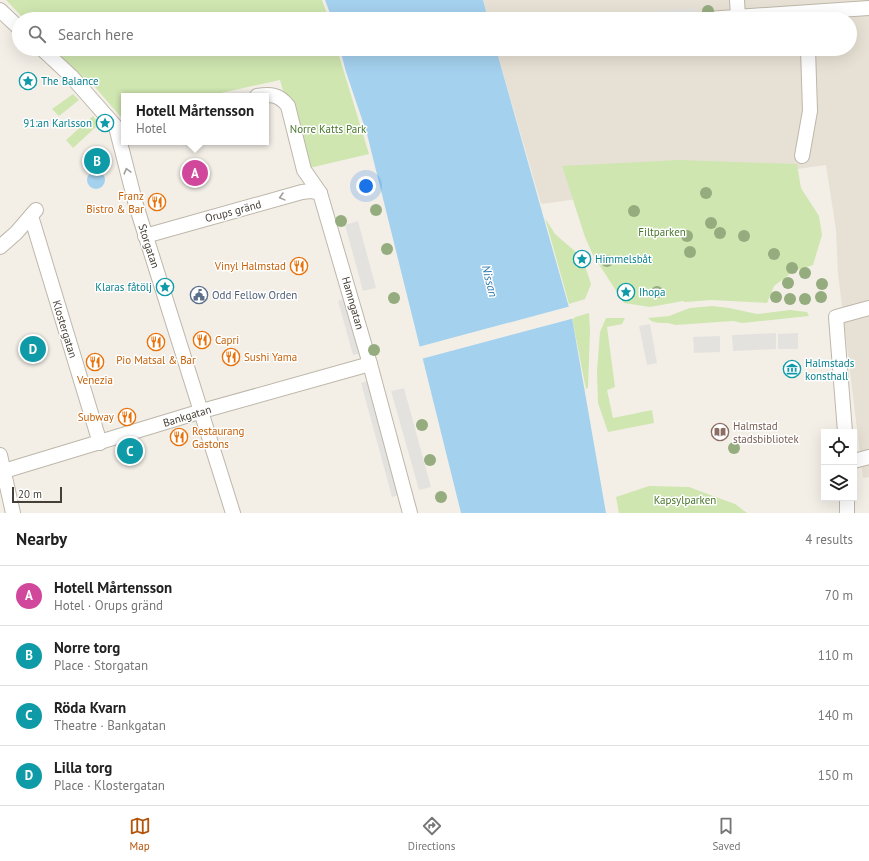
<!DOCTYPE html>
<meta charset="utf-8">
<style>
:root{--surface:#fff;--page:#f6f6f6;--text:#222;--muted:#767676;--line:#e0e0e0;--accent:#b45309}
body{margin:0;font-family:"PT Sans",sans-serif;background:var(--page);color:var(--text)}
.controls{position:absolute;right:12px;bottom:12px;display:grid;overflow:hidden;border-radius:0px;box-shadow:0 4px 16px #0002}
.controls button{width:36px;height:36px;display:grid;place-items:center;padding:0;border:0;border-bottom:1px solid var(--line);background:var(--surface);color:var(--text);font:20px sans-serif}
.scale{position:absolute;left:12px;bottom:10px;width:50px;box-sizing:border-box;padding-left:4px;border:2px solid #463f36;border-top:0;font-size:11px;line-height:14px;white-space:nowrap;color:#463f36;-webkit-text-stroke:3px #fff;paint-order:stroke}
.you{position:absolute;left:366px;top:186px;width:14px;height:14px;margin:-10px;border:3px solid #fff;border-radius:50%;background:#1a73e8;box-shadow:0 0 0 6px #1a73e833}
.badge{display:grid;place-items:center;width:26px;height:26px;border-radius:50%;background:var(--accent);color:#fff;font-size:13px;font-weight:700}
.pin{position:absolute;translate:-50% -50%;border:2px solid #fff;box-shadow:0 1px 4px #0006}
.popup{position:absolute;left:121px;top:93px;width:148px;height:52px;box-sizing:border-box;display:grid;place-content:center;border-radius:0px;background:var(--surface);filter:drop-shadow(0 1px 3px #0005);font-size:13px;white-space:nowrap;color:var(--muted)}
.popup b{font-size:15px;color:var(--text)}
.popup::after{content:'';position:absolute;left:50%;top:100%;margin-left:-8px;border:8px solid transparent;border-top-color:var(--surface)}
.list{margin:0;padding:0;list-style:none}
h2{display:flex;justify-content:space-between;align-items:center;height:52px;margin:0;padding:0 16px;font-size:17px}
h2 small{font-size:13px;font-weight:400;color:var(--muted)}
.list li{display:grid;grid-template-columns:26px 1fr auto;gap:12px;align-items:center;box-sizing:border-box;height:60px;padding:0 16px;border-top:1px solid var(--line)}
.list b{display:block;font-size:15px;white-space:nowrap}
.list p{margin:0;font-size:13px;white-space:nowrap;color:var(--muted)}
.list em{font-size:13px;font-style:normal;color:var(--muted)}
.icon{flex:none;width:22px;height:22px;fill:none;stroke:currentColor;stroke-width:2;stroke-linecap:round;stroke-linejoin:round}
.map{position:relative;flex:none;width:869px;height:513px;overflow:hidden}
.search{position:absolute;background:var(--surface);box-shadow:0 4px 16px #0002;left:12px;right:12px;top:12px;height:44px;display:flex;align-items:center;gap:10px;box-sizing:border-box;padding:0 14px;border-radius:22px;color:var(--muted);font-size:15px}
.sheet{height:292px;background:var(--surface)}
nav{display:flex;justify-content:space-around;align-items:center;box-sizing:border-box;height:56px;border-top:1px solid var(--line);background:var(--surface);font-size:11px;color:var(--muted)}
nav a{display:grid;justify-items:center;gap:2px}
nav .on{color:var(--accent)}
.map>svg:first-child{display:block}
.residential{fill:#e7e1d5}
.green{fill:#cfe6b0}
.parking{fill:#e4e2df}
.water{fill:#a4d1ee}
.pier{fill:#f3efe7}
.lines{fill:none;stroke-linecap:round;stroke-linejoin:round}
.street-casing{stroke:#beb7aa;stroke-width:16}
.street{stroke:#fff;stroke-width:14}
.tree{fill:#95ac7f}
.oneway{stroke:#a29f9a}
.labels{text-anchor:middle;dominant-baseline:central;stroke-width:3;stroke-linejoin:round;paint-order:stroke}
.culture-label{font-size:11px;fill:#0d838f;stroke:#fff;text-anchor:start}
.park-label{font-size:11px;fill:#48762a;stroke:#fff}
.food-label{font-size:11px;fill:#c56008;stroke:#fff;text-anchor:end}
.street-label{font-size:11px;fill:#463f36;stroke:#fff}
.service-label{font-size:11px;fill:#4e5e75;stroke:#fff;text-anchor:start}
.education-label{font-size:11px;fill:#785e54;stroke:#fff;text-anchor:start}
.water-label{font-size:12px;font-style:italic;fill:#317caf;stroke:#fff}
</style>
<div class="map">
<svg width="869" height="513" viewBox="0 0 869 513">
<rect width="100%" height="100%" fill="#f3efe7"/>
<polygon class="residential" points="483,0 869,0 869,477 863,478 838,274 836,230 826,165 541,204 496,49 850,49 850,19 488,19"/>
<g class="green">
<polygon points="6,0 322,0 329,19 24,19"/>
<polygon points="52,49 337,49 369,154 305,169 280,80 207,96 124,96 124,116 120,116 89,80 84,84"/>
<polygon points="73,94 79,100 59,116 52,109"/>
<polygon points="93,116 99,124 73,148 66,140"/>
<polygon points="679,160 797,164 801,188 819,216 822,235 813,265 794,271 774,286 767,303 712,300 685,302 683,301 650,307 624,303 593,255 585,237 562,166"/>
<polygon points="545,218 555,234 578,254 586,269 591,284 585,299 569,304"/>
<path d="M712 306 729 308 757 314 790 310 807 312 809 316 742 323 733 321 675 325C666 321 655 326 648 318L669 316 690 308Z"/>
<polygon points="589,313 590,330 588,388 586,389 572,318"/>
<polygon points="606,318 625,318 622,324 607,327 615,387 607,390 613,418 652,410 654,423 608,432 598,403 597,372 600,332"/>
<polygon points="649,486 689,487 735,504 747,513 619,513 616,497"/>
</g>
<g class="parking">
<polygon points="695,8 695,13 655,16 654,11"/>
<polygon points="635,12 635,17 594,19 593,14"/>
<polygon points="358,221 376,288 363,291 345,225"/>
<polygon points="344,299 359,354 353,355 338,301"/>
<polygon points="650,324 657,363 647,365 639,326"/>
<polygon points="776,333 776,349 733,351 732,335"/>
<polygon points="798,333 798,349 778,349 778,334"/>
<polygon points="720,336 720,352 694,353 693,337"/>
<polygon points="367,381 398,495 392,497 361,383"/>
<polygon points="404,388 431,487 419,490 391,391"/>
</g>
<g class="water">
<polygon points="325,0 483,0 488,19 332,19"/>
<polygon points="340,49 496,49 572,318 606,513 461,513 367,134 346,72"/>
<circle cx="96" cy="180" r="9"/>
</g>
<polygon class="pier" points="571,306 575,318 421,359 418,347"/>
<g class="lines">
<defs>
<g id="street">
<polyline points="737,0 738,17"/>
<polyline points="0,10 19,28"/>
<polyline points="707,19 869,8"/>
<polyline points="42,49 71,76 116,127 136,205 233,513"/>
<path d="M257 96C270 94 279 94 288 106L304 170 320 193 370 364 410 513"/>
<polyline points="802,156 810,111 808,49"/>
<polyline points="31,216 100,443"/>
<polyline points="145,236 302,192 311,191 320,193"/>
<polyline points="0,247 16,233 36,210"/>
<polyline points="845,432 836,317 869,308"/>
<polyline points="0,455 13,513"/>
<polyline points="854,461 869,457"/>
<polyline points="4,471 202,411 370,364"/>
<polyline points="847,513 847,498"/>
</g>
</defs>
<use href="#street" class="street-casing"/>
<use href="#street" class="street"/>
</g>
<g class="tree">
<circle cx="708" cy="11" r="6"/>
<circle cx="706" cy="193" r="6"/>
<circle cx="376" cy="210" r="6"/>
<circle cx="634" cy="211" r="6"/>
<circle cx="341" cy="221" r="6"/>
<circle cx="711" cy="223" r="6"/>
<circle cx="720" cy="233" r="6"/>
<circle cx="687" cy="236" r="6"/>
<circle cx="744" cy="236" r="6"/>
<circle cx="387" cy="249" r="6"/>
<circle cx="690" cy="252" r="6"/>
<circle cx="774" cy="254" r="6"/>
<circle cx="607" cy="261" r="6"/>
<circle cx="792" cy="268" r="6"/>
<circle cx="805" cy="273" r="6"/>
<circle cx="788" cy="283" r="6"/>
<circle cx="822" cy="284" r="6"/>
<circle cx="657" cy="292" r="6"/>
<circle cx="776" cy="297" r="6"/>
<circle cx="821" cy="297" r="6"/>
<circle cx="394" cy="298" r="6"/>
<circle cx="790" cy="299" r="6"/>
<circle cx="805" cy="299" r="6"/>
<circle cx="374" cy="350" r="6"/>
<circle cx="422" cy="425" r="6"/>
<circle cx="734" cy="448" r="6"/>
<circle cx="430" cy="460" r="6"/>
<circle cx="441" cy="497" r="6"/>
</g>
<defs><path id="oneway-chevron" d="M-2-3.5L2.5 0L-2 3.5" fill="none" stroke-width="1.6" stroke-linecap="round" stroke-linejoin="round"/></defs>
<g class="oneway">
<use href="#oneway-chevron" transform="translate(127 171) rotate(-105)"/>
<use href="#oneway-chevron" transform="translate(282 197) rotate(165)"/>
</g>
<defs>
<symbol id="sight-ring" viewBox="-11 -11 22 22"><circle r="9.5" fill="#fff" stroke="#0f9aa8" stroke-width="1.5"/><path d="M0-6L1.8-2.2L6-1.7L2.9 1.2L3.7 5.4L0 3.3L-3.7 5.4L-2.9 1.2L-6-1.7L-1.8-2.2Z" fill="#0f9aa8"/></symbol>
<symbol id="restaurant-ring" viewBox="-11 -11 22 22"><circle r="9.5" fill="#fff" stroke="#e8710a" stroke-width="1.5"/><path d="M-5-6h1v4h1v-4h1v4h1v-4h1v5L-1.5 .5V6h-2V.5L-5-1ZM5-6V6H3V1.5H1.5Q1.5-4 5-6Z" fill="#e8710a"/></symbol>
<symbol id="civic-ring" viewBox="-11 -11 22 22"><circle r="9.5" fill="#fff" stroke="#5c6f8a" stroke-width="1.5"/><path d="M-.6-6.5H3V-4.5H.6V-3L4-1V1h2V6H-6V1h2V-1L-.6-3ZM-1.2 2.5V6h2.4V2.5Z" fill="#5c6f8a"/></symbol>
<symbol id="museum-ring" viewBox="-11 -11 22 22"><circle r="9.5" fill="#fff" stroke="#0f9aa8" stroke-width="1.5"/><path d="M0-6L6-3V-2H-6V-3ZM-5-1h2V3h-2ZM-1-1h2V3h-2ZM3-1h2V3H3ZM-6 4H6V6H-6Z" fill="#0f9aa8"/></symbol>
<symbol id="library-ring" viewBox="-11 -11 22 22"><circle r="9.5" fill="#fff" stroke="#8d6e63" stroke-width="1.5"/><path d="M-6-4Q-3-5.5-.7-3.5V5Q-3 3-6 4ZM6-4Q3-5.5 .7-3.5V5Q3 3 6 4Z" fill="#8d6e63"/></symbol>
</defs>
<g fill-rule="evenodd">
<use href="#sight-ring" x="18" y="71" width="20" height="20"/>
<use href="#sight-ring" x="95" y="113" width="20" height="20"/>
<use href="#restaurant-ring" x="147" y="192" width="20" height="20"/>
<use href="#sight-ring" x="572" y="249" width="20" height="20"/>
<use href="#restaurant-ring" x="289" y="256" width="20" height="20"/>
<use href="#sight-ring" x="155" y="277" width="20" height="20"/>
<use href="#sight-ring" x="616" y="282" width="20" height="20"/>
<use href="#civic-ring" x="189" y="285" width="20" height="20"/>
<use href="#restaurant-ring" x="192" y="330" width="20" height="20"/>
<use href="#restaurant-ring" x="146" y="332" width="20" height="20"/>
<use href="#restaurant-ring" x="221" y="347" width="20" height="20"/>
<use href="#restaurant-ring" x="85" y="352" width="20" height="20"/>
<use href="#museum-ring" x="782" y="359" width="20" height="20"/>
<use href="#restaurant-ring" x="117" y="407" width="20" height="20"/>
<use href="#library-ring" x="710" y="422" width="20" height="20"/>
<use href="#restaurant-ring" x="169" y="427" width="20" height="20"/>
</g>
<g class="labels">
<g class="culture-label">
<text x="41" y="81">The Balance</text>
<text x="92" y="123" text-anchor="end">91:an Karlsson</text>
<text x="595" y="259">Himmelsbåt</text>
<text x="152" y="287" text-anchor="end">Klaras fåtölj</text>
<text x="639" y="292">Ihopa</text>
<text x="805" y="363">Halmstads<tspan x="805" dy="13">konsthall</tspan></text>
</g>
<g class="park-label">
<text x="328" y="129">Norre Katts Park</text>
<text x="662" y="232">Filtparken</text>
<text x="685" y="500">Kapsylparken</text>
</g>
<g class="food-label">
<text x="144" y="196">Franz<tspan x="144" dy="13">Bistro &amp; Bar</tspan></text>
<text x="286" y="266">Vinyl Halmstad</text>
<text x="215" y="340" text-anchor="start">Capri</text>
<text x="244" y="357" text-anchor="start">Sushi Yama</text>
<text x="156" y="360" text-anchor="middle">Pio Matsal &amp; Bar</text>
<text x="95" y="380" text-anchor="middle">Venezia</text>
<text x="114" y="417">Subway</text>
<text x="192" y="431" text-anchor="start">Restaurang<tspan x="192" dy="13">Gastons</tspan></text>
</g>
<g class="street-label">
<text transform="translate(233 211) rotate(-15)">Orups gränd</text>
<text transform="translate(149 246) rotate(72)">Storgatan</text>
<text transform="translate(353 303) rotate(74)">Hamngatan</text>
<text transform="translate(65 329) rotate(73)">Klostergatan</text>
<text transform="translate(187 416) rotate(-17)">Bankgatan</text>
</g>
<g class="service-label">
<text x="212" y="295">Odd Fellow Orden</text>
</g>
<g class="education-label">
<text x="733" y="426">Halmstad<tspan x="733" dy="13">stadsbibliotek</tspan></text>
</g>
<g class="water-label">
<text transform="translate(490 281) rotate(76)">Nissan</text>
</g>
</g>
</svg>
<div class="controls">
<button><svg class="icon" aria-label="locate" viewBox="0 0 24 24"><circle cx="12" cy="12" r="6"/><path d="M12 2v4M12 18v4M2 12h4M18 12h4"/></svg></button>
<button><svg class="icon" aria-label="layers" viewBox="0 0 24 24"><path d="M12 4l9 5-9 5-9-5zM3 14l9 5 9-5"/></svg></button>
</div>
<div class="scale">20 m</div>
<div class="you"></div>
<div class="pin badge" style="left:195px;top:173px;background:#d1479c">A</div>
<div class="popup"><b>Hotell Mårtensson</b>Hotel</div>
<div class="pin badge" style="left:97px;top:161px;background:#0f9aa8">B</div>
<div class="pin badge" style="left:130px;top:451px;background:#0f9aa8">C</div>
<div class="pin badge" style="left:33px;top:349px;background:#0f9aa8">D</div>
<div class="search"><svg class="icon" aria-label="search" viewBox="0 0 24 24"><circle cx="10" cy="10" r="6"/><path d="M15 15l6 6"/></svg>Search here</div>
</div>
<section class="sheet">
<h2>Nearby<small>4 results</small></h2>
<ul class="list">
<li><span class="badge" style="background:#d1479c">A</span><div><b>Hotell Mårtensson</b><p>Hotel · Orups gränd</p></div><em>70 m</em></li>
<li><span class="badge" style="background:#0f9aa8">B</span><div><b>Norre torg</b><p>Place · Storgatan</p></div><em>110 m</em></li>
<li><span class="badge" style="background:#0f9aa8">C</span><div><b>Röda Kvarn</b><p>Theatre · Bankgatan</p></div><em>140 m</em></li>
<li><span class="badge" style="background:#0f9aa8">D</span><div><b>Lilla torg</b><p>Place · Klostergatan</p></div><em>150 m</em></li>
</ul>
</section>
<nav>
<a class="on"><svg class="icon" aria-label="map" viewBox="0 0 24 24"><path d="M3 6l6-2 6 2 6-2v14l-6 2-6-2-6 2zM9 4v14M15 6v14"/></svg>Map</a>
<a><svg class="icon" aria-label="directions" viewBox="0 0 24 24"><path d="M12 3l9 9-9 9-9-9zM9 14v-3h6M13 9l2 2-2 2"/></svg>Directions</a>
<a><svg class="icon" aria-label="saved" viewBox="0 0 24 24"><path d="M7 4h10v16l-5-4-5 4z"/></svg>Saved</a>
</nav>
